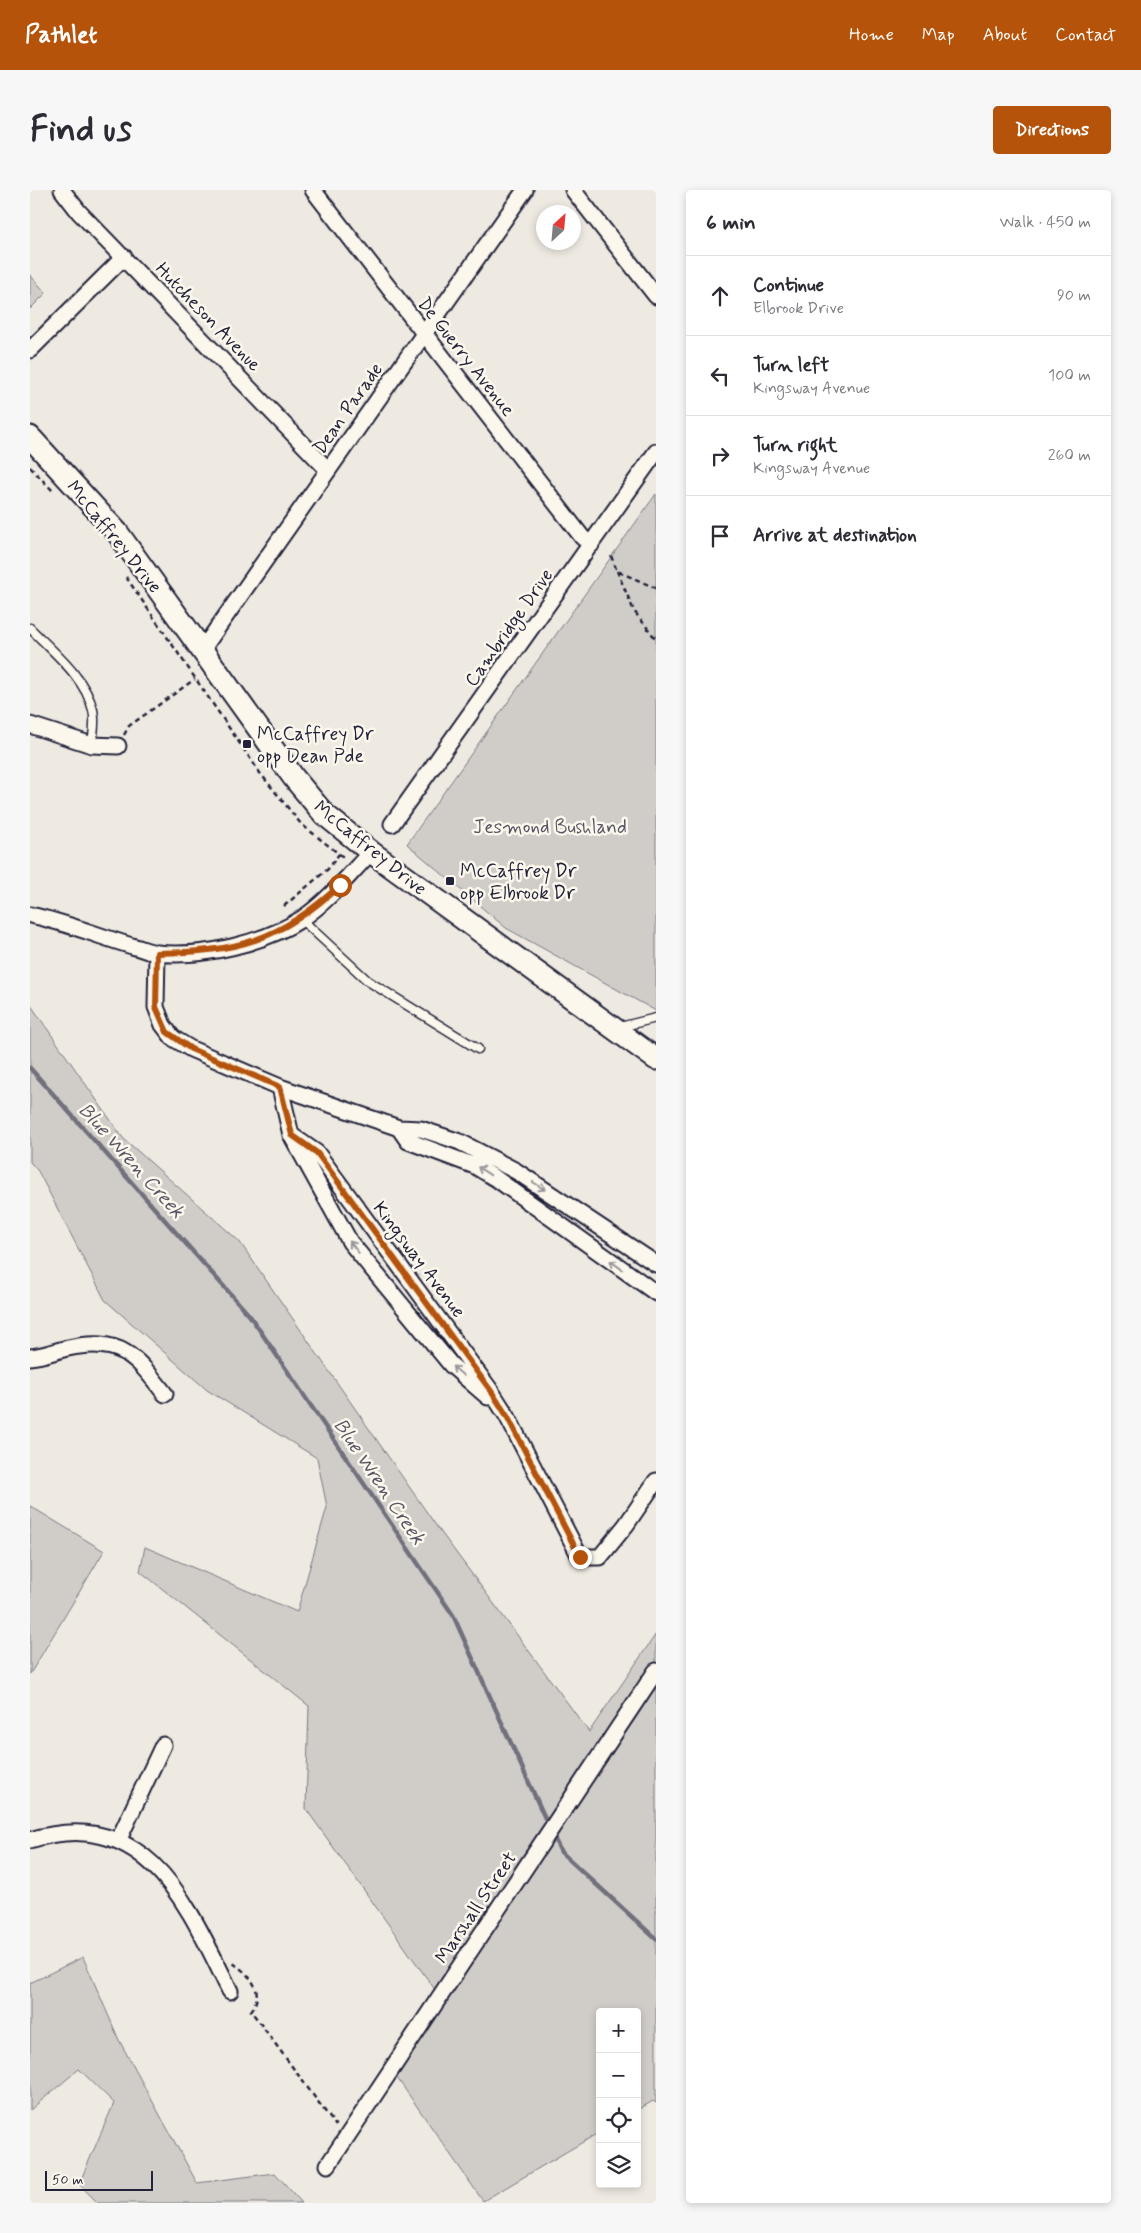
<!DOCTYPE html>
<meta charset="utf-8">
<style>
:root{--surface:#fff;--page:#f7f7f7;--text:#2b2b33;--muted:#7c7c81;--line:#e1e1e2;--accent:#b45309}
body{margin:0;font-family:Mynerve,sans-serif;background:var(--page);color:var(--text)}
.controls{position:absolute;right:15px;bottom:15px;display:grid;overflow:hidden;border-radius:5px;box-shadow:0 2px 8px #0003}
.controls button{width:45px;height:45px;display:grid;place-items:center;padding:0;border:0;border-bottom:1px solid var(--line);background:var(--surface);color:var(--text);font:25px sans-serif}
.compass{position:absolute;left:506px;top:15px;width:45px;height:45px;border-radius:50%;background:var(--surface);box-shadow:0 2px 8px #0003;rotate:26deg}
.scale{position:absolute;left:15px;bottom:12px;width:108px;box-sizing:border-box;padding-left:5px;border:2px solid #22223b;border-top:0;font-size:14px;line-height:18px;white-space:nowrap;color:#22223b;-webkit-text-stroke:4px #fbf7ec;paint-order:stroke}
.stop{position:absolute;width:15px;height:15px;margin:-11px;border:4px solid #b45309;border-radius:50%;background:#fff}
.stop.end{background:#b45309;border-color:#fff;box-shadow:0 1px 5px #0008}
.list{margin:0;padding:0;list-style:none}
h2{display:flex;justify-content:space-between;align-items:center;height:65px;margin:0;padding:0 20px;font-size:21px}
h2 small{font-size:16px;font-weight:400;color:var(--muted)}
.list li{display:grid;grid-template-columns:32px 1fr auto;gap:15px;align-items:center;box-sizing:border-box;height:80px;padding:0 20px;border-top:1px solid var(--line)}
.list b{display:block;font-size:19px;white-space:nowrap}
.list p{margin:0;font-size:16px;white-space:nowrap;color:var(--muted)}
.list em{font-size:16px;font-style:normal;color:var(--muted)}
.icon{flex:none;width:28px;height:28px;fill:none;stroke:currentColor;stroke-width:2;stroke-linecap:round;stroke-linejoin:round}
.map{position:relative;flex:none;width:626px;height:2013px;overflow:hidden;border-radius:5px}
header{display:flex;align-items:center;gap:30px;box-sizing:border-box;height:70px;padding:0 25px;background:var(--accent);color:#fff}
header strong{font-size:24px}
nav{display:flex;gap:28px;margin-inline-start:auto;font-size:18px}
.intro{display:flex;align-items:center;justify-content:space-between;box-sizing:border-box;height:120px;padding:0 30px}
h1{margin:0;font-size:35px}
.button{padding:12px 22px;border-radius:5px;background:var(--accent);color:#fff;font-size:18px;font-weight:700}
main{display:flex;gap:30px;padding:0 30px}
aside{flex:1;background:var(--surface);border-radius:5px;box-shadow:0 2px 8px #0003}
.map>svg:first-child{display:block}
</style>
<header>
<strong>Pathlet</strong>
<nav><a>Home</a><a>Map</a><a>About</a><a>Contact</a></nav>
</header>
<div class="intro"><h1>Find us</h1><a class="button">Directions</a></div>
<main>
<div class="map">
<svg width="626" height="2013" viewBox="0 0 626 2013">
<rect width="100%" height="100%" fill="#eeeae2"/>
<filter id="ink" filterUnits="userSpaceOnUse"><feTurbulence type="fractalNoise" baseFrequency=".02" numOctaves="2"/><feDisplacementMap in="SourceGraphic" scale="10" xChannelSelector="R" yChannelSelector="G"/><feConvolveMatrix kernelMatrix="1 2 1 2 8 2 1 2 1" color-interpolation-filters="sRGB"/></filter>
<g filter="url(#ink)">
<path fill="#d0cdc9" stroke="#797882" d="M0,85l16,18 -16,16z
M626,304v517l-150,-83 -99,-84z
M0,814l93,134 116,103 198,286 152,205 67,-98v469l-3,-2 -16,9v-98h-37v120l-117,69 -88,-126 46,-77 -135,-189 3,-103 -169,-135 5,-24 152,65 30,-105 -10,-49 -110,-68 -102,-90 -67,-129 -8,-9z
M0,1316l74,45 -74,123z
M53,1767l36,83 78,143 78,-10 27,30h-204l-19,-19 35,-81 -35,-34 -49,41v-127z"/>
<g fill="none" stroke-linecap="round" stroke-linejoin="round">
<path stroke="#716f7c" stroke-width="4.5" d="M0,878l220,248 203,299 96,212
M522,1644l9,18 95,87"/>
<defs>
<path id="service" d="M0,438c23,24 55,49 63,82 3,11 0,24 -1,35
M271,729l67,62 110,68
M590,837l36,-9"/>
<path id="minor" d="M32,0l17,22 249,258
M283,0l269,347 9,8
M543,0l83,106
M0,160l94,-93
M172,460l323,-460
M0,535l62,20 26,1
M362,634l264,-372
M0,725c35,7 68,21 102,31 8,2 17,6 25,7 45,5 108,-10 146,-35 26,-18 46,-43 68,-66
M127,763l-1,54 7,18 10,13 18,11 89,38 119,41 22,1 39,13 56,29 140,93
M250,897l11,48 59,107 101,123 37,32
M369,938l9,13 67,25 23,14 158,113
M261,945l26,18 174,238 16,25 73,141h20l26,-32 30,-44
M0,1167c13,-1 25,-6 38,-9 52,-11 67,7 97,46
M0,1650c118,-36 158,66 200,151
M88,1651l45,-96
M298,1975l328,-494"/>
<path id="secondary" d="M0,247l87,95 177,246 30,36 47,38 285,207"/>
</defs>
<use href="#service" stroke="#22223b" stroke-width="11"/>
<use href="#minor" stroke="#22223b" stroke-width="19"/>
<use href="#secondary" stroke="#22223b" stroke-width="25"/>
<path stroke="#22223b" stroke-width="2.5" stroke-dasharray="5 4" stroke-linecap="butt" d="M0,277l23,24
M581,366l6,15 39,17
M587,381l17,40 22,28
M96,387l134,196 41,51 42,33
M94,545l5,-9 66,-47
M254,716l44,-37 11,-15
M203,1773c16,11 33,28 18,48l85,115"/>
<use href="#service" stroke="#fbf7ec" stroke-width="8"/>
<use href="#minor" stroke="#fbf7ec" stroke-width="15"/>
<use href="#secondary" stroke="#fbf7ec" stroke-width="21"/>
</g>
<defs><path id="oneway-shaft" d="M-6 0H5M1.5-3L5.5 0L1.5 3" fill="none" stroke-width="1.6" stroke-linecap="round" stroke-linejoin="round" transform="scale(1.25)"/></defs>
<g stroke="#99979c">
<use href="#oneway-shaft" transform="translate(454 981) rotate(-147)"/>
<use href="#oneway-shaft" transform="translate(509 996) rotate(34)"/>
<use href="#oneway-shaft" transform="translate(324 1057) rotate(-128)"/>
<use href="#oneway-shaft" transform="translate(586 1075) rotate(-144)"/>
<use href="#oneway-shaft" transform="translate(428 1181) rotate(-140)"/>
</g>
</g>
<g fill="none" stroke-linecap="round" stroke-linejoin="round" filter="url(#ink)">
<path stroke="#b45309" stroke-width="6" d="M310,695c-60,56 -103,67 -183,68l-1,54 11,25 24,17 89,38 12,48 25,18 174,238 16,25 73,141"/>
</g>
<g fill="#22223b" stroke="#fbf7ec" stroke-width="2">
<rect x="212" y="549" width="10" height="10" rx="2.5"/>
<rect x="415" y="686" width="10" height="10" rx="2.5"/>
</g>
<g text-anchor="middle" stroke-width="5" stroke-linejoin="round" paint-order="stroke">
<g font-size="19" fill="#22223b" stroke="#fbf7ec">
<text transform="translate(179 126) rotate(46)" y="7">Hutcheson Avenue</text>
<text transform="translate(437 166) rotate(52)" y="7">De Guerry Avenue</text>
<text transform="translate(317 218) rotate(-55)" y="7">Dean Parade</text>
<text transform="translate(85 346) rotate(51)" y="7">McCaffrey Drive</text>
<text transform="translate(478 437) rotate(-55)" y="7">Cambridge Drive</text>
<text transform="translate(341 657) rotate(39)" y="7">McCaffrey Drive</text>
<text transform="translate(390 1069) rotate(53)" y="7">Kingsway Avenue</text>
<text transform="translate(445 1717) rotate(-56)" y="7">Marshall Street</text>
</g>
<g font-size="19" fill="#22223b" stroke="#fbf7ec" text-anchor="start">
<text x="227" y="550">McCaffrey Dr<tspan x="227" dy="22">opp Dean Pde</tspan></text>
<text x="430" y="687">McCaffrey Dr<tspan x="430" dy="22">opp Elbrook Dr</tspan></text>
</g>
<g font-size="19" fill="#565566" stroke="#fbf7ec">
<text x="520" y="643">Jesmond Bushland</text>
</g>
<g font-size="20" font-style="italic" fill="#575666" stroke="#fbf7ec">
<text transform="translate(102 970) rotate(48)" y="7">Blue Wren Creek</text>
<text transform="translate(350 1291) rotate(56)" y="7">Blue Wren Creek</text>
</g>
</g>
</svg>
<div class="controls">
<button>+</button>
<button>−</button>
<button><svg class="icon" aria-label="locate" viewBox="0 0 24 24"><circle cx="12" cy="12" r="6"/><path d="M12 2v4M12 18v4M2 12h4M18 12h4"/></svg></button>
<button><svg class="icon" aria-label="layers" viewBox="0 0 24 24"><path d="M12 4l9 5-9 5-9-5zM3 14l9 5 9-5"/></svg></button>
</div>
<svg class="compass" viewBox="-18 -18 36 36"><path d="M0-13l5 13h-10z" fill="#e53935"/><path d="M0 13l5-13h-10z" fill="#7c7c81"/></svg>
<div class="scale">50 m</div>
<div class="stop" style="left:310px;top:695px"></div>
<div class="stop end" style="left:550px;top:1367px"></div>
</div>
<aside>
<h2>6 min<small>Walk · 450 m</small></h2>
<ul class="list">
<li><svg class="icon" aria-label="ahead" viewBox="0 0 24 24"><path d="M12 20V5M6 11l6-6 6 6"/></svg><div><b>Continue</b><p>Elbrook Drive</p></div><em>90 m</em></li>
<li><svg class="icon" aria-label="left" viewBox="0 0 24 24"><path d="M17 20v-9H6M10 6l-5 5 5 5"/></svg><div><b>Turn left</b><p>Kingsway Avenue</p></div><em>100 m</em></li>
<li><svg class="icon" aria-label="right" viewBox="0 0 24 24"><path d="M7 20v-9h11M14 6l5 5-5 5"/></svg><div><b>Turn right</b><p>Kingsway Avenue</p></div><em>260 m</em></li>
<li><svg class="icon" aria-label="arrive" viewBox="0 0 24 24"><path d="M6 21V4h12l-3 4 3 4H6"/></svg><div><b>Arrive at destination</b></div></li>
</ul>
</aside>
</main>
